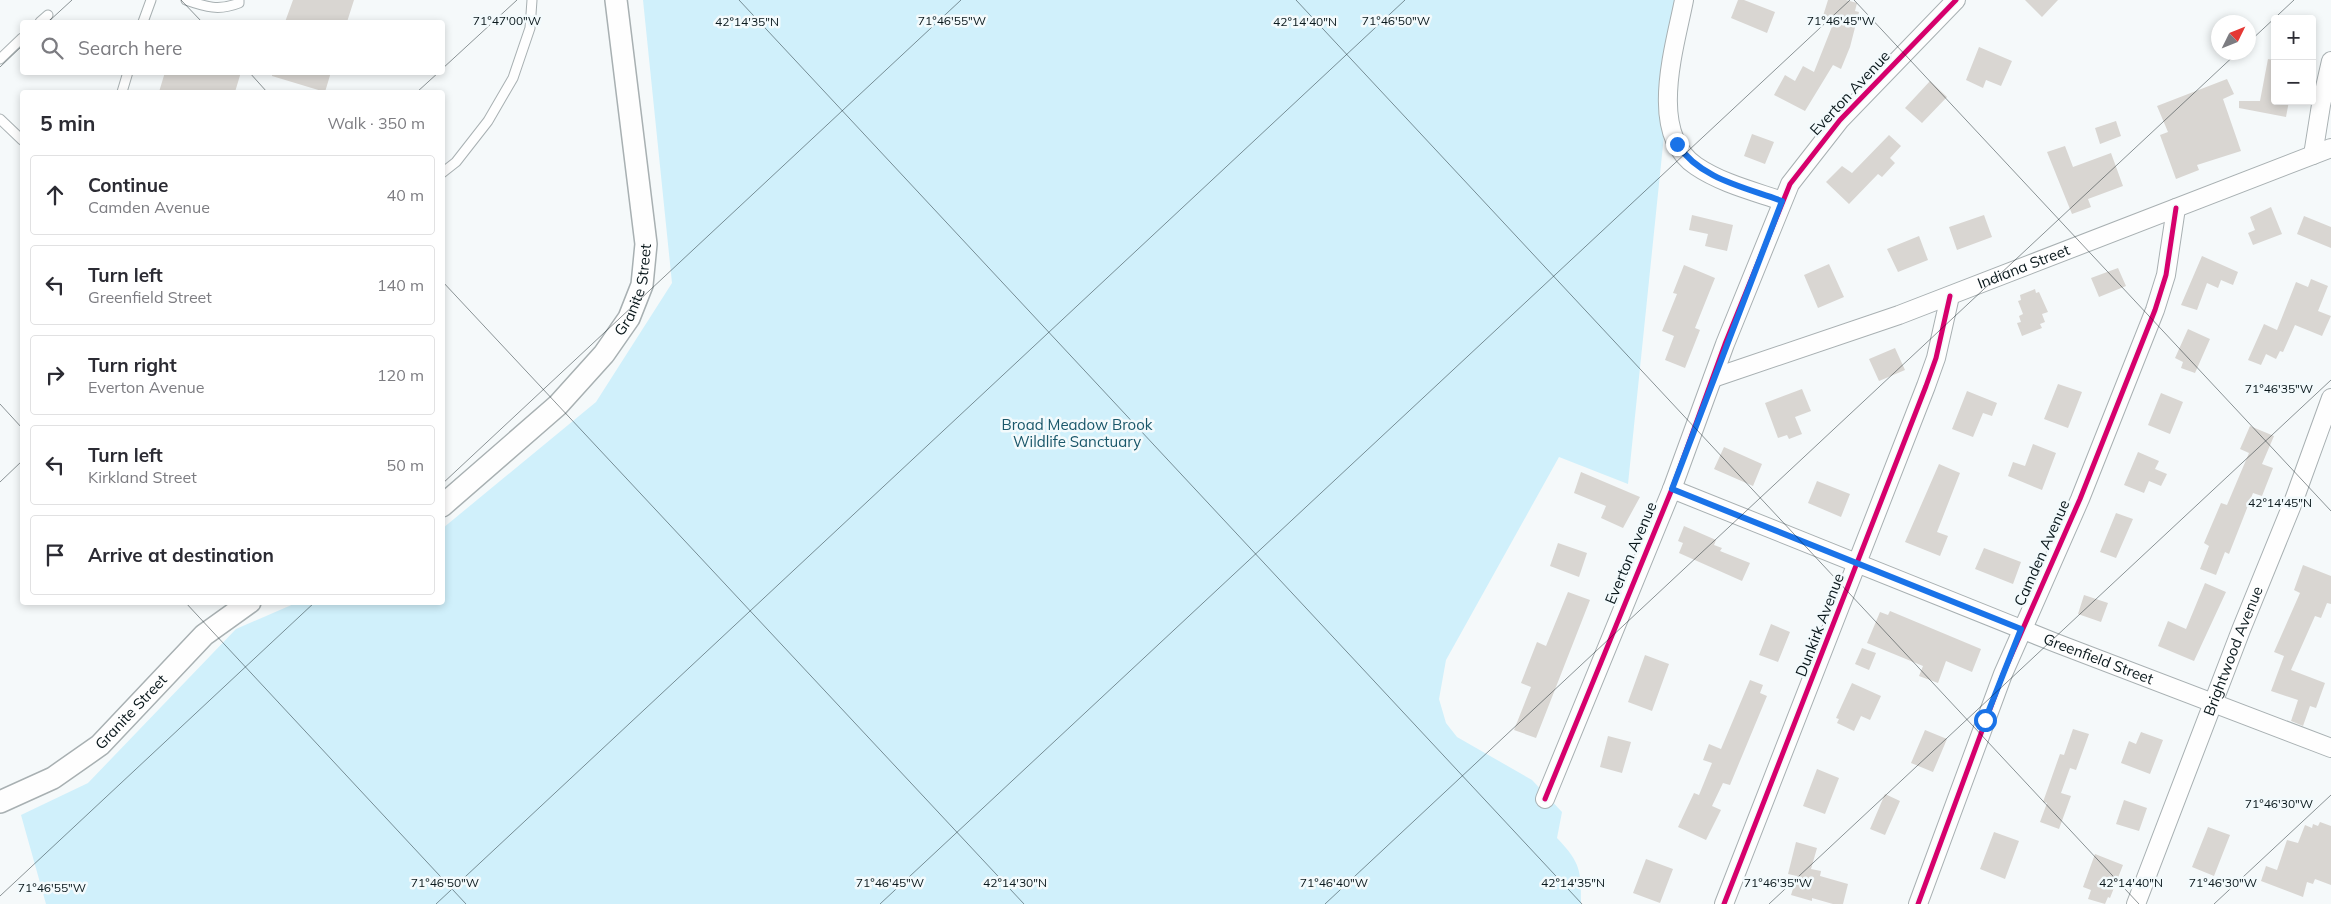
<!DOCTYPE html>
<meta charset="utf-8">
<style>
:root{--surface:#fff;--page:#f7f7f7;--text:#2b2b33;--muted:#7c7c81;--line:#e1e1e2}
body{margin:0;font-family:Mulish,sans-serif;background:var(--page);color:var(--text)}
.controls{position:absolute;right:15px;top:15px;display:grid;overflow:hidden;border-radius:5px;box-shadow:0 2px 8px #0003}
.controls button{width:45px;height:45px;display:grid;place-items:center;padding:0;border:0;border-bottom:1px solid var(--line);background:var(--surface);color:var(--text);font:25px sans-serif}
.compass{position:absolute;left:2211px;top:15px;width:45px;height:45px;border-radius:50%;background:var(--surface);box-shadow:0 2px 8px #0003;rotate:47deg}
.stop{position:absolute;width:15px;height:15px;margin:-11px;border:4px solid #1a73e8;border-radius:50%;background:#fff}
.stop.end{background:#1a73e8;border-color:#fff;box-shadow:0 1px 5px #0008}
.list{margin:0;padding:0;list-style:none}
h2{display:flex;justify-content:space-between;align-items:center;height:65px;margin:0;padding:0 20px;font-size:21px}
h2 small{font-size:16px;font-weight:400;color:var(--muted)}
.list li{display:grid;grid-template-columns:32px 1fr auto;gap:15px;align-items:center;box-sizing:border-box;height:80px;margin:0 10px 10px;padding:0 10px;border:1px solid var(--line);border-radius:5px}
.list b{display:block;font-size:19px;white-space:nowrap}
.list p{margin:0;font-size:16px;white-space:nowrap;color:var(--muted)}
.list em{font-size:16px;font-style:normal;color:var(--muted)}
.icon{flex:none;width:28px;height:28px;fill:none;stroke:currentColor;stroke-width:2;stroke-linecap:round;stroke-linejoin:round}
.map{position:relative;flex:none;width:2331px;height:904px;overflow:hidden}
.search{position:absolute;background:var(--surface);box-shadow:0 2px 8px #0003;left:20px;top:20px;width:425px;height:55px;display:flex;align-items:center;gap:12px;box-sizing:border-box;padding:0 18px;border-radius:5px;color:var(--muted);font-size:19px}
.panel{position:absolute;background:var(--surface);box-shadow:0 2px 8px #0003;left:20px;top:90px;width:425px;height:515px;border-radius:5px}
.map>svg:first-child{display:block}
</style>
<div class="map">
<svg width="2331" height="904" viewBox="0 0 2331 904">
<rect width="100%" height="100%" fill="#f5f9fa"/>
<path fill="#d0f0fb" d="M643,0h1035l-50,484 -69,-27 -113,203 -7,39 7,24 11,14 75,43 30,32 -5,26c24,25 24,33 24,66h-1535l-25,-89 67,-32 148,-154 60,-26 146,-1 1,-74 153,-126 76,-119z"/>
<path fill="#d9d6d2" d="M293,0h61l-7,22h-62z
M1738,0h6l31,12 -8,21 -36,-15z
M1828,0h18l11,3 -2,8 4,1 -9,35 -9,22 -8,-4 -28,46 -31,-16 11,-20 10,6 8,-15 11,6 21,-53 -12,-3z
M2025,0h33l-16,17z
M1979,47l33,14 -11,25 -15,-6 -3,8 -17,-8z
M2268,59l7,1v41h14l-3,16 -47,-9v-7h21z
M165,72h76l-6,20h-76z
M272,72h59l-6,20 -53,-16z
M2227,79l7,15 -11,5 18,52 -44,14 2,5 -23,9 -16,-44 8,-3 -11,-26z
M1930,81l17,16 -25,26 -17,-15z
M2116,121l5,15 -21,8 -5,-16z
M1752,134l22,8 -9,22 -21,-8z
M1889,135l12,11 -11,12 5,5 -13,14 -4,-3 -29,30 -23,-22 16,-16 10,7z
M2065,146l8,21 38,-14 12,33 -35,13 3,8 -19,7 -25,-62z
M2271,207l11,27 -29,11 -5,-12 7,-3 -5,-13z
M1692,215l41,10 -6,26 -22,-5 3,-12 -19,-4z
M1984,215l8,22 -35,13 -8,-23z
M2304,216l27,11v21l-34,-14z
M1919,236l9,24 -30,12 -11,-23z
M2202,256l36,16 -5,13 -12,-5 -3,8 -11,-5 -10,27 -16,-5z
M1829,264l15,33 -26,11 -14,-33z
M1684,265l31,13 -20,50 5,2 -15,38 -20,-8 9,-24 -12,-5 15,-37 -4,-1z
M2118,268l8,18 -27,11 -8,-19z
M2311,279l17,7 -10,25 13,5 -9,20 -27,-11 -12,27 -3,-1 -4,8 -10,-5 -5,11 -13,-5 16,-36 13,6 19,-48 12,5z
M2035,289l1,4 3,-1 9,20 -6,2 3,8 -5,2 2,4 -20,8 -5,-13 4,-1 -2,-6 4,-2 -5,-13 3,-1 -1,-5z
M2188,329l22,10 -15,34 -14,-5 2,-6 -8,-4z
M1895,348l10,22 -26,11 -10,-22z
M2058,384l24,8 -14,36 -24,-9z
M1802,389l9,22 -16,6 7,17 -13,5 -2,-4 -9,3 -13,-35z
M1967,391l30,12 -5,13 -9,-3 -10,24 -21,-8z
M2161,393l22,9 -13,32 -22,-9z
M2250,426l24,10 -12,28 11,4 -11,28 -9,-3 -24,61 -4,-2 -9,23 -16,-6 9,-23 -5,-3 17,-40 6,2 22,-52 -9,-4z
M2033,444l23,9 -14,37 -34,-14 5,-14 12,4z
M1724,447l38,17 -9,22 -39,-17z
M2138,452l21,9 -4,8 12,5 -6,12 -12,-5 -5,12 -20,-8z
M1939,464l21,9 -23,59 11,4 -8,20 -35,-14z
M1581,472l59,25 -17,31 -22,-10 5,-12 -32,-13z
M1817,481l33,13 -9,23 -33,-14z
M2116,513l17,6 -17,39 -16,-6z
M1684,526l32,14 -2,5 8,3 -2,3 30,12 -8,18 -63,-28 4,-10 -5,-2z
M1558,543l29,10 -8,24 -29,-11z
M1984,548l37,14 -8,22 -38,-15z
M2303,565l28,11v28l-4,-1 -6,15 -6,-2 -24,54 34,13 -9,25 -6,-2 -7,20 -12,-5 7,-21 -27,-9 13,-35 -10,-4 26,-59 -6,-3z
M2205,583l21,9 -32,69 -36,-15 10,-25 18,8z
M1568,592l22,8 -54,138 -22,-8 17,-43 -10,-4 16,-41 9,4z
M2084,595l24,8 -7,19 -23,-8z
M1890,611l91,38 -9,23 -26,-11 -8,22 -19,-7 4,-10 -56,-23 13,-31 8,3z
M1771,624l19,8 -12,30 -19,-7z
M1862,648l14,5 -7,17 -14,-6z
M1645,655l24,9 -17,47 -24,-9z
M1750,680l13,5 -3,8 7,3 -37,89 -7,-2 -11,23 9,4 -15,30 -28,-13 16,-34 5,2 13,-32 -9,-3 6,-16 12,5z
M1852,683l29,13 -11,24 -9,-4 -7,15 -17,-8 2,-4 -3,-1z
M2073,729l16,5 -13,36 -6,-2 -9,25 10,3 -12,33 -19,-7 7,-19 -4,-1 17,-48 4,1z
M1925,730l22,9 -14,33 -22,-9z
M2141,732l22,8 -13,34 -29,-11 8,-22 7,3z
M1608,736l23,6 -9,31 -22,-6z
M1817,769l22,9 -14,36 -22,-8z
M1885,794l15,7 -15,34 -15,-6z
M2124,800l23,8 -8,23 -23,-7z
M2320,822l11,4v59l-16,-6 -2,5 -6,-2 -4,15 -42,-16 5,-15 11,4 10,-30 11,3 7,-18 7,3 1,-4 5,2z
M2208,827l22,8 -16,41 -22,-9z
M1994,832l25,9 -14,38 -25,-10z
M1796,842l21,6 -6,21 10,2 -1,5 28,8 -5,20h-10l-21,-6v3l-21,-6 6,-19 -9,-2z
M2095,854l28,11 -13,33 -2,-1 -3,7 -17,-5 3,-9 -8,-3z
M1646,859l27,10 -13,34 -27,-10z"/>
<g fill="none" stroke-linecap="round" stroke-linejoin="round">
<defs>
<path id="service" d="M186,0c20,7 33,11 53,3v-3
M40,22l8,-7
M143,22l8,-22
M0,59l22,-21
M122,92l6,-20
M0,119l22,21
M442,173l14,-11 32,-41 25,-43 17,-50 2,-28"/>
<g id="minor">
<path d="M1684,0c-9,47 -37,133 12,166 25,17 57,25 86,35"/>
<path d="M2313,155l8,-50 10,-44"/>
<path id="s1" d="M1713,378l186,-63 432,-167"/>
<path id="s2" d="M1672,489l384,154 275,105"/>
<path d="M1545,799l127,-310 53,-145 65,-160 50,-64 116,-120"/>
<path d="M1724,904l202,-518 10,-28 14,-62"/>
<path d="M1918,904l85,-230 77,-175 75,-189 11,-35 10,-67"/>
<path id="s3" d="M2136,904l105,-274 53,-130 37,-102"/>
</g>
<g id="tertiary">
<path id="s4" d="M442,506l116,-101 46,-51 25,-36 13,-33 4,-41 -30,-244"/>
<path id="s5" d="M0,802l53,-24 47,-33 104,-110 46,-33"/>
</g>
</defs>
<use href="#service" stroke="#a8b0b2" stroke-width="11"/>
<use href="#minor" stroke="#a8b0b2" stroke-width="20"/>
<use href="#tertiary" stroke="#a8b0b2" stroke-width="24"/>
<use href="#service" stroke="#fefefe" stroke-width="9"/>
<use href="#minor" stroke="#fefefe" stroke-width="18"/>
<use href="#tertiary" stroke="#fefefe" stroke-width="21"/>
<defs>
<path id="cycleway" d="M1545,799l127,-310 53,-145 65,-160 50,-64 116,-120
M1724,904l202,-518 10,-28 14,-62
M1918,904l85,-230 77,-175 75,-189 11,-35 10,-67"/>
</defs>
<use href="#cycleway" stroke="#f3fafc" stroke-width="8"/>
<use href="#cycleway" stroke="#d6006c" stroke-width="5"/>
</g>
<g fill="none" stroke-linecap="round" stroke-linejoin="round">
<path stroke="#1a73e8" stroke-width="6" d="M1677,144c23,35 67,43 105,57l-110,288 349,140 -36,91"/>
</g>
<path fill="none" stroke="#09171b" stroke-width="1" stroke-opacity="0.45" d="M181,0l21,22M739,0l843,904M1296,0l843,904M1854,0l477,511M48,22l24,-22M2248,43l46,-43M0,67l22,-21M442,69l75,-69M249,72l18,20M417,92l22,-20M442,281l582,623M0,404l22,24M0,482l22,-21M442,484l519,-484M185,602l281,302M0,896l315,-294M436,904l969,-904M880,904l970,-904M1325,904l913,-852M1769,904l562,-524M2214,904l117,-109"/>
<g text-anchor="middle" stroke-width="5" stroke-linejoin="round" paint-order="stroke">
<g font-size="15" fill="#09171b" stroke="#f3fafc">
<text transform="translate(1850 93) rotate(-47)" y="5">Everton Avenue</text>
<text dy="5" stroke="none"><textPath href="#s1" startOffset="330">Indiana Street</textPath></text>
<text dy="5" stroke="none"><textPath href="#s4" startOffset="295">Granite Street</textPath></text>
<text transform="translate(1631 553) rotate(-67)" y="5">Everton Avenue</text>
<text transform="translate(2042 553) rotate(-66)" y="5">Camden Avenue</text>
<text transform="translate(1820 625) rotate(-69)" y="5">Dunkirk Avenue</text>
<text dy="5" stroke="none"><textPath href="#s3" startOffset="271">Brightwood Avenue</textPath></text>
<text dy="5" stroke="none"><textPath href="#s2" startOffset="459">Greenfield Street</textPath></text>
<text dy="5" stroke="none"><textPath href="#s5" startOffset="161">Granite Street</textPath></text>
</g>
<g font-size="15" fill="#1a576a" stroke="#f3fafc">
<text x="1077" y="430">Broad Meadow Brook<tspan x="1077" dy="17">Wildlife Sanctuary</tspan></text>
</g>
</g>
<g font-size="12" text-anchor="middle" fill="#09171b" stroke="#f3fafc" stroke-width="5" stroke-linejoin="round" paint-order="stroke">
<text x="507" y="25">71°47'00"W</text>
<text x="952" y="25">71°46'55"W</text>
<text x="1396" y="25">71°46'50"W</text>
<text x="1841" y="25">71°46'45"W</text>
<text x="747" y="26">42°14'35"N</text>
<text x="1305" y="26">42°14'40"N</text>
<text x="2279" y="393">71°46'35"W</text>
<text x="2280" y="507">42°14'45"N</text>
<text x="2279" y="808">71°46'30"W</text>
<text x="1015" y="887">42°14'30"N</text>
<text x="1573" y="887">42°14'35"N</text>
<text x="2131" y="887">42°14'40"N</text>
<text x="445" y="887">71°46'50"W</text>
<text x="890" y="887">71°46'45"W</text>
<text x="1334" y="887">71°46'40"W</text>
<text x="1778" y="887">71°46'35"W</text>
<text x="2223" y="887">71°46'30"W</text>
<text x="52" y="892">71°46'55"W</text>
</g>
</svg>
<div class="controls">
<button>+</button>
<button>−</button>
</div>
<svg class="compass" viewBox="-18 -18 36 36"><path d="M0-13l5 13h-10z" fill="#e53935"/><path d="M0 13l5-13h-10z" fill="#7c7c81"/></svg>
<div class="stop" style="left:1985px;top:720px"></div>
<div class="stop end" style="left:1677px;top:144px"></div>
<div class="search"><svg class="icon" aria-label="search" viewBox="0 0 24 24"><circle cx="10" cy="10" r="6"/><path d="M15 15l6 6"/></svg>Search here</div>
<section class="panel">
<h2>5 min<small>Walk · 350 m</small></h2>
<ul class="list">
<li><svg class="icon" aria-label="ahead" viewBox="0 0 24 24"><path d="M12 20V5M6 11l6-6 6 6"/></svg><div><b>Continue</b><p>Camden Avenue</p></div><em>40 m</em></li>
<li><svg class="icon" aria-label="left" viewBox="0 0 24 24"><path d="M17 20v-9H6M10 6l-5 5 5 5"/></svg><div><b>Turn left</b><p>Greenfield Street</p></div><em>140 m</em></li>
<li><svg class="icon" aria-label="right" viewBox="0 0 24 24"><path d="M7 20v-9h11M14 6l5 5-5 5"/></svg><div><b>Turn right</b><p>Everton Avenue</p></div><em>120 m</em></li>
<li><svg class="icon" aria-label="left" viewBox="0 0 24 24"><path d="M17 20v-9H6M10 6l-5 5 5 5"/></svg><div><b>Turn left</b><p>Kirkland Street</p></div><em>50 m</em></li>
<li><svg class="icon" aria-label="arrive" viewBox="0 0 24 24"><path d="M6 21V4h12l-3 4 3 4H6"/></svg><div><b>Arrive at destination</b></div></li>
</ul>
</section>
</div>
